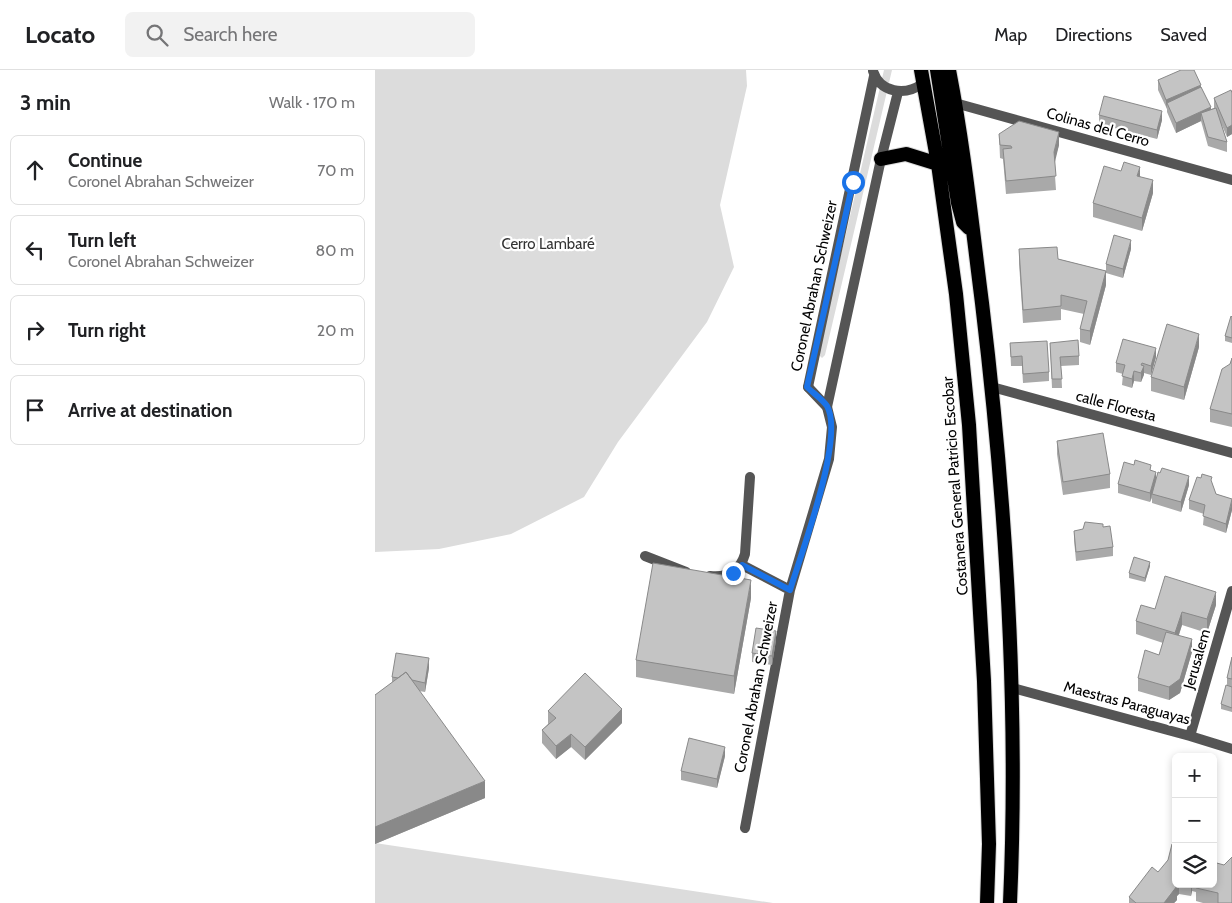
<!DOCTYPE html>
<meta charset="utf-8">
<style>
:root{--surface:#fff;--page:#f2f2f2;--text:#202124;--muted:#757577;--line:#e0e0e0}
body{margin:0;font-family:Cabin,sans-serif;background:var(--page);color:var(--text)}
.controls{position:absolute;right:15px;bottom:15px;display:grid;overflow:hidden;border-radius:8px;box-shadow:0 2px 8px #0003}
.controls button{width:45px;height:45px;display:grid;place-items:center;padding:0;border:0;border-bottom:1px solid var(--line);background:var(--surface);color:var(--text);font:25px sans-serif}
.stop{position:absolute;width:15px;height:15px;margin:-11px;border:4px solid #1a73e8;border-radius:50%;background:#fff}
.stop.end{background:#1a73e8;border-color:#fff;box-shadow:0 1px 5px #0008}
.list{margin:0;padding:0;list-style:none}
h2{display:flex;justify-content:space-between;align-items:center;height:65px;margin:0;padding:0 20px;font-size:21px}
h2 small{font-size:16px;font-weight:400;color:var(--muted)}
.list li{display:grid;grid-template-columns:32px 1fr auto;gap:15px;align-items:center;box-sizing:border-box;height:70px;margin:0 10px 10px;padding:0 10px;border:1px solid var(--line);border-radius:8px}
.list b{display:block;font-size:19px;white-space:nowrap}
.list p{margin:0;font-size:16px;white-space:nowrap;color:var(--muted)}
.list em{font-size:16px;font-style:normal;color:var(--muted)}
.icon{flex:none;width:28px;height:28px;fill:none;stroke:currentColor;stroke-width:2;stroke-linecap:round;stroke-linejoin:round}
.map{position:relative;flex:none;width:857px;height:833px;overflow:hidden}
header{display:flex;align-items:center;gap:30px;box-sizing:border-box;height:70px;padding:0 25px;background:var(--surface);border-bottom:1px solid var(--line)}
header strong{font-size:24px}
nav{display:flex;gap:28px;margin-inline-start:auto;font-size:18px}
.search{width:350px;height:45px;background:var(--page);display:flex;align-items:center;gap:12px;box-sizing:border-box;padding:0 18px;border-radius:8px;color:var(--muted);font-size:19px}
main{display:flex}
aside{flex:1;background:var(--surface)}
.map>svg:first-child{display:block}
</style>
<header>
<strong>Locato</strong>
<div class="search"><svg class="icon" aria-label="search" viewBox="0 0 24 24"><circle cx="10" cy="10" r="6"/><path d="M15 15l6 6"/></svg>Search here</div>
<nav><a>Map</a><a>Directions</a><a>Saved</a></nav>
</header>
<main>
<aside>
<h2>3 min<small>Walk · 170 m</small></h2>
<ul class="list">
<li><svg class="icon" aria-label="ahead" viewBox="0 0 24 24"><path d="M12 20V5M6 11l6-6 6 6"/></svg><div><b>Continue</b><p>Coronel Abrahan Schweizer</p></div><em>70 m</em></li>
<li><svg class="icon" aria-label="left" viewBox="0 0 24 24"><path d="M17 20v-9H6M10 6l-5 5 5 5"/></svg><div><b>Turn left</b><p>Coronel Abrahan Schweizer</p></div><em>80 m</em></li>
<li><svg class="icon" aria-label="right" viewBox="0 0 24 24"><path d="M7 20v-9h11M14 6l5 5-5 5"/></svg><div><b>Turn right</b></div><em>20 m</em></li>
<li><svg class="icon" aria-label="arrive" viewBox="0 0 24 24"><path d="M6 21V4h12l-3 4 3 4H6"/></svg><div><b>Arrive at destination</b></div></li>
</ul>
</aside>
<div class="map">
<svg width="857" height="833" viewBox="0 0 857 833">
<rect width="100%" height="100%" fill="#fff"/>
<path fill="#dcdcdc" d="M0,0h371l1,16 -27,119 14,62 -27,55 -89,120 -34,55 -73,37 -72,15 -64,3z
M509,0h8l-67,285 -3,3 -4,-4z
M0,773l398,60h-398z"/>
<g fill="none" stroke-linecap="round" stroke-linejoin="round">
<defs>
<path id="trunk" d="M546,0l17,94 18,130 13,131 15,256 5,163 -2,59
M562,0l21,133 5,19 6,6
M574,0c15,77 23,155 33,233 24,199 37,399 28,600
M506,89l25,-5 32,10"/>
</defs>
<use href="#trunk" stroke="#dbdbdb" stroke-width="16"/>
<path stroke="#555" stroke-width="10" d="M270,486l41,16
M367,495l48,25
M335,506c18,2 30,-5 35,-22l5,-77
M370,758l45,-238 39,-131 3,-32 -5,-20 -19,-20"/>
<path stroke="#555" stroke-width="10" d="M498,1c7,22 32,25 49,13
M580,33l277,77
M433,317l66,-311
M617,317l240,66
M452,337l54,-248 17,-67
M638,618l177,48 42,13
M815,666l42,-145"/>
<use href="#trunk" stroke="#000" stroke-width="14"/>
</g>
<path fill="#a9a9a9" d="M783,10l43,7 10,22 3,-1v-10l18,-5v41l-5,3 -6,-14 6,19v10l-19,-6 -7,-25 -25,12 -9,-21v-3l-9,-19z
M724,45l63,5 -5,19 -58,-15z
M624,64l60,11 -5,17 2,28 -50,4 -3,-35 -3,-1z
M765,106l13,17 -11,38 -49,-14v-14z
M644,179l87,22v-7l25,-15 -8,29 -17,-5v12l-16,60 -10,-3v-13l4,-15 -23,-5v11l-38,3 -4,-60z
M857,247v26l-7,-2v-5z
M635,273l39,29v9l-26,2 -1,-17h-11z
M675,273l29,13v9l-18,1 1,22h-10z
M824,277l-15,53 -33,-9v-14z
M781,287l-5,18 -7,-2 -3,9 -7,-1 -2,7 -10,-3 1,-11 -7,-2v-9z
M857,288v69l-22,-5v-13l20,-45z
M682,371l53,33v14l-47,7 -6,-41z
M776,400l5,8 33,7 -8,27 -29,-9v-5l-2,4 -32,-9v-9z
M837,413l4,11 16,5v11l-6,23 -23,-8 1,-11 -15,-5v-9z
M728,457l10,20v9l-37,5 -2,-21v-9z
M775,496l-5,16 -16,-4v-5z
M376,528l-17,96 -98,-17v-17z
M841,535l-9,28 -25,-8 -3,10 13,17 -12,41 -11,7 -31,-9v-13l21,-23 4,-12 -27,-9v-13l19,-12z
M401,570l-4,25 -20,-3v-9z
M857,587v55l-11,-3v-5l6,-19v-7z
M54,598l-4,24 -6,-1 66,107 -110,46v-149l17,-12v-6z
M173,641l74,12 -37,37 -14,-13 -15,12 -14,-16v-13l6,-6z
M350,686l-8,32 -36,-8v-9z
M849,795l8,38h-29l-7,-2v-9l-4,-1 -1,5 -12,-2 -2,2v4l-3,3h-45v-6l47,-13h37z"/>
<path fill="#898989" d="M826,15v9l-34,9 -1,6v-9z
M836,37v9l-10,-3v8l-25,12v-10z
M787,41v9l-5,19v-9z
M857,55v9l-5,3v-9z
M684,62v13l-5,21v-14z
M765,97v13l-3,-4z
M778,110v13l-11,38v-13z
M756,170v9l-8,29v-9z
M731,201v14l-16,60v-14z
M824,264v13l-15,53v-13z
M781,278v9l-5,18v-9z
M769,296v9l-3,7v-9z
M759,301v10l-2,7v-9z
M781,402v9l-4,13 -2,8v-9z
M814,406v9l-8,27v-10z
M857,431v9l-6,23v-9z
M775,492v4l-5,16v-4z
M376,510v18l-17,96v-18z
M841,522v13l-9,28v-14z
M807,542v13l-7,21v-13z
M401,561v9l-4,25v-9z
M817,569v13l-12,41 -11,7v-13z
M54,588v10l-4,24v-9z
M247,639v14l-37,37v-13z
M196,664v13l-15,12v-13z
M350,677v9l-8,32v-9z
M110,711v17l-110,46v-17z
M801,814h3v10l-2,2v4l-3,3h-10z
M816,814h1v7l-1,5z"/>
<path fill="#c4c4c4" stroke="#898989" d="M806,0h13l7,15 -35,15 -8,-20z
M826,17l10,20 -35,16 -9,-20z
M856,20l1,3v32l-5,3 -13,-30z
M729,26l58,15 -5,19 -58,-15z
M841,38l11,34 -19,-5 -7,-24z
M644,51l40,11 -5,20 2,24 -50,5 -3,-32 9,-1 -1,-2 -11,-1 -1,-11z
M749,92l16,5 -3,9 16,4 -11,38 -49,-15 11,-37 17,5z
M739,165l17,5 -8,29 -17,-5z
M682,177l1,12 48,12 -16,60 -10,-2 7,-28 -26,-6v11l-38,4 -4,-61z
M856,246l1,1v21l-7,-2z
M792,254l32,10 -15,53 -33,-10z
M748,269l33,9 -5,18 -9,-3 -1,2 3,1 -3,7 -7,-2 -2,8 -10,-3 3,-11 -9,-2z
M703,270l1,16 -19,1 2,22h-10l-2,-36z
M672,271l2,31 -26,2 -1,-18 -11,1 -1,-14z
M857,288v56l-22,-5 12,-40 8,-5z
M728,363l7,41 -47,8 -6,-41z
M760,390l16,5 -1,5 6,2 -6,21 -32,-9 6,-22 10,3z
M787,398l27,8 -8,26 -29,-8 6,-22 2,1z
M827,404l10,3 -1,3 5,14 16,5 -6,25 -23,-8 2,-11 -16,-5 8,-23 4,1z
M710,452l18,2v3l7,-1 3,21 -37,5 -2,-21 9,-2z
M759,487l16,5 -5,16 -16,-5z
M278,493l98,17 -17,96 -98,-16z
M790,506l51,16 -9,27 -25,-7 -7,21 -39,-12 5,-16 14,4z
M381,558l20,3 -4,25 -20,-3z
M791,562l26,7 -12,40 -11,8 -31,-9 7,-28 14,5z
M21,583l33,5 -4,25 -13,-3 -6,-8 -8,6 -6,-1z
M857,587v22l-5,-1z
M31,602l79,109 -110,46v-132z
M210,603l37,36 -37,38 -14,-13 -15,12 -14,-16 14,-12 -8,-7z
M851,615l6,2v21l-11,-4z
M314,668l36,9 -8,32 -36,-8z
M797,774l4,1v39l-1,1 2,1 -13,17h-28l-7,-6 23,-30 6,5 10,-12z
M857,787v46h-14v-10l-22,-5 1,-4h16v-22l11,3z"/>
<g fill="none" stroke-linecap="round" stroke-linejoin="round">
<path stroke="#1a73e8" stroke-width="6" d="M358,503l9,-8 48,25c11,-36 55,-153 37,-184 -5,-7 -14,-13 -20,-19l46,-205"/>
</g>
<g text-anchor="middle" stroke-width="4.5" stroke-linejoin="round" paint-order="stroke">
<g font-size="15" fill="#000" stroke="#fff">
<text transform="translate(723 57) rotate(16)" y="5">Colinas del Cerro</text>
<text transform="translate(439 216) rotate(-78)" y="5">Coronel Abrahan Schweizer</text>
<text transform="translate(741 336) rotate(15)" y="5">calle Floresta</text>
<text transform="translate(580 416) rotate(-94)" y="5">Costanera General Patricio Escobar</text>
<text transform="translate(822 589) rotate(-74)" y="5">Jerusalem</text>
<text transform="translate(381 617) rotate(-79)" y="5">Coronel Abrahan Schweizer</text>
<text transform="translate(752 633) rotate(15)" y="5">Maestras Paraguayas</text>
</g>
<g font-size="15" fill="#333" stroke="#fff">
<text x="173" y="179">Cerro Lambaré</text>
</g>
</g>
</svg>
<div class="controls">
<button>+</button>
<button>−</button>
<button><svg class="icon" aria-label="layers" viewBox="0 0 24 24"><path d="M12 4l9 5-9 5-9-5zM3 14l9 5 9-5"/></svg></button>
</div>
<div class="stop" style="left:478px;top:112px"></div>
<div class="stop end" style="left:358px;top:503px"></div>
</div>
</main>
